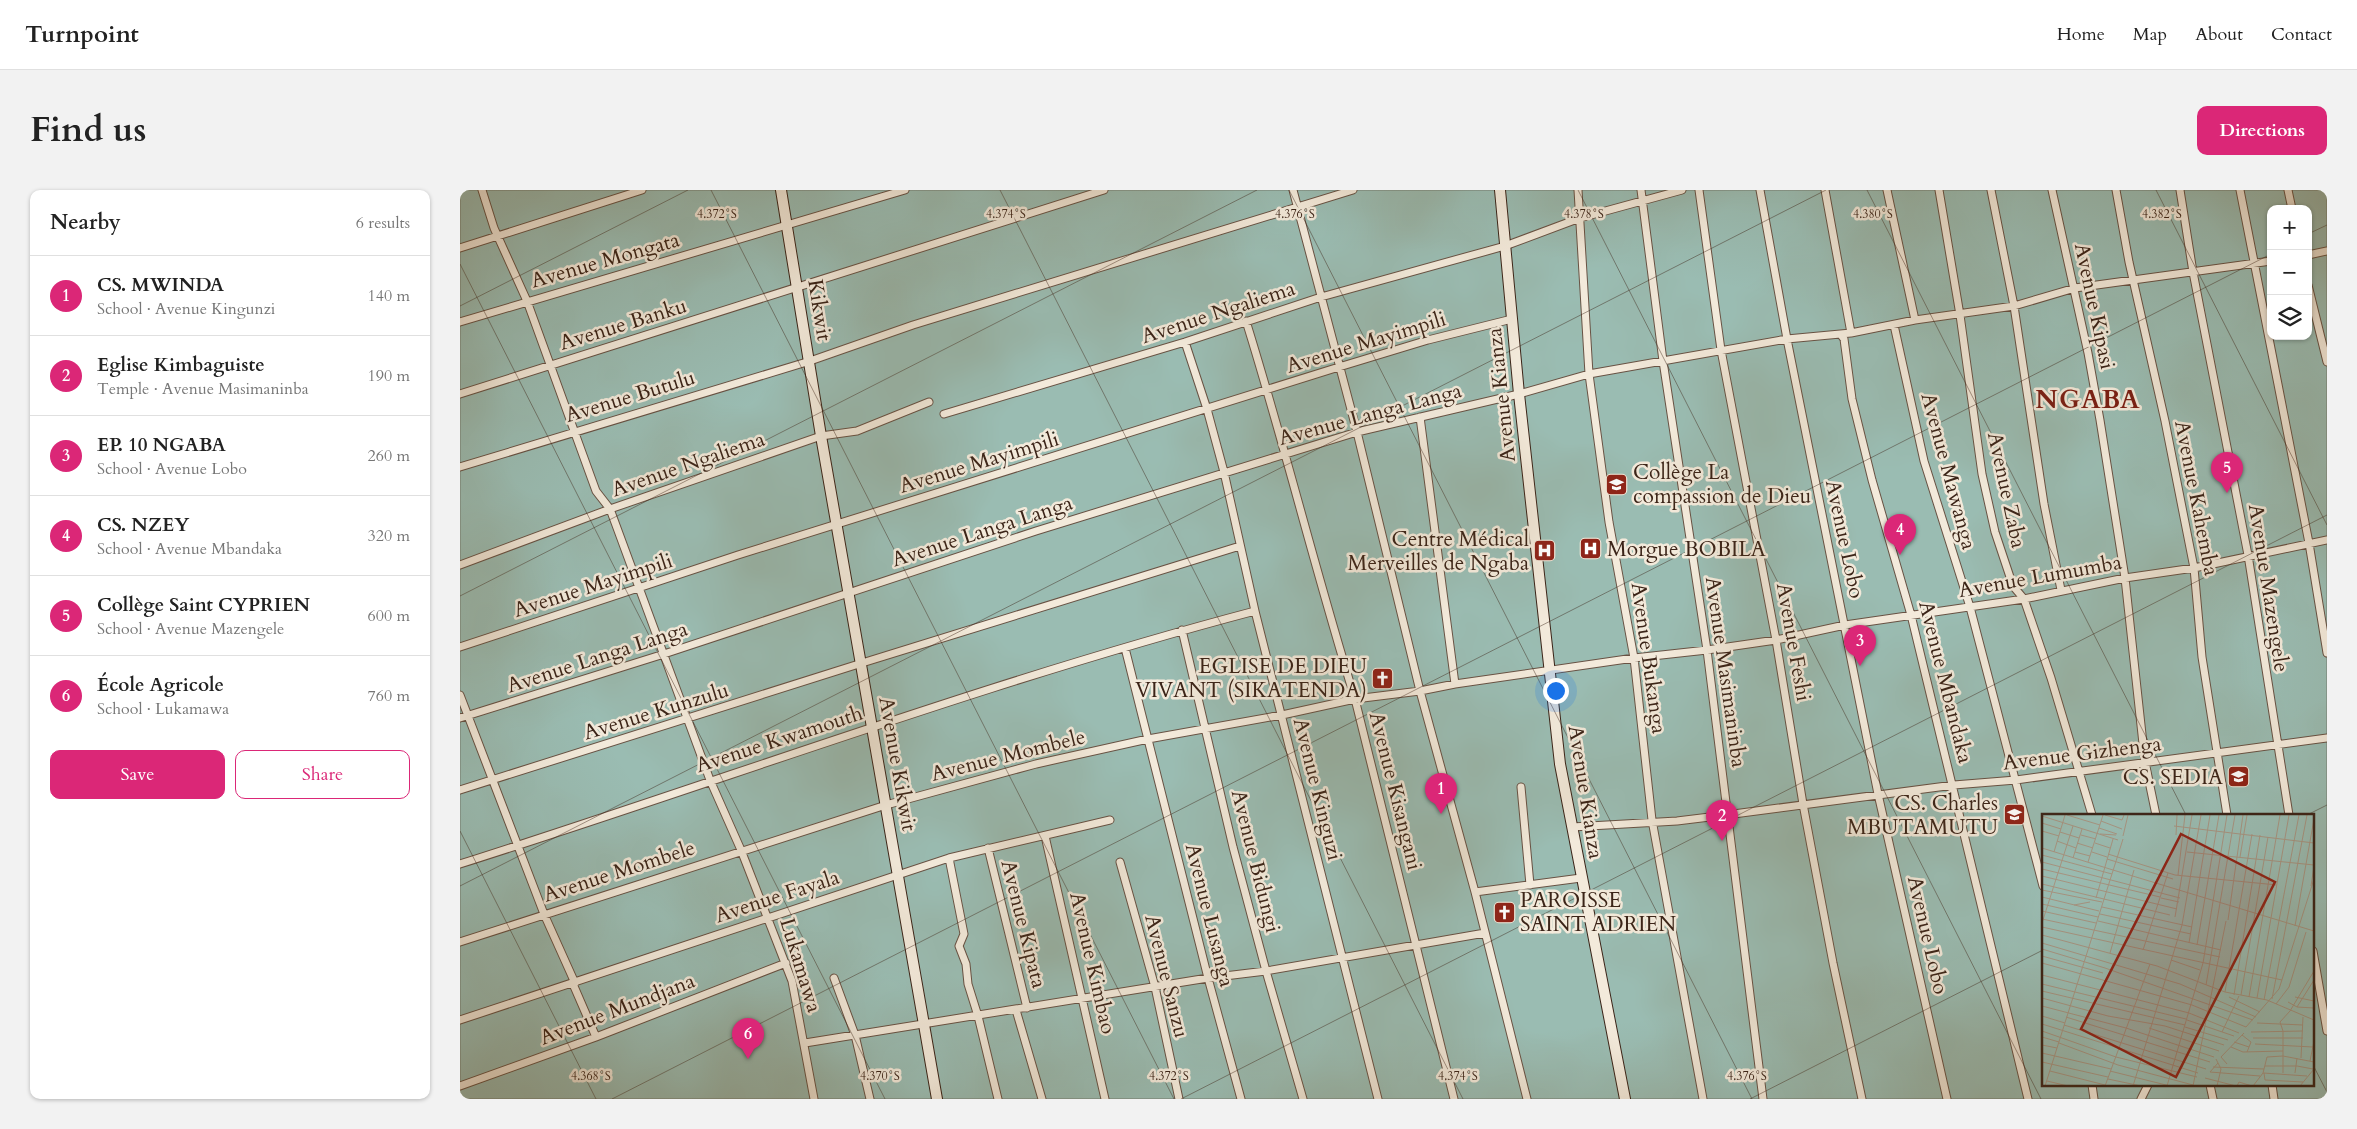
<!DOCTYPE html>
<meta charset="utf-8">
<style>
:root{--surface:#fff;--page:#f2f2f2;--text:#222;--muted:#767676;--line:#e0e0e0;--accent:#db2777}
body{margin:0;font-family:Cardo,serif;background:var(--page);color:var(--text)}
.controls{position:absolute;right:15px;top:15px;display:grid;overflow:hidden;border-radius:10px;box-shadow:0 1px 4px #0004}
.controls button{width:45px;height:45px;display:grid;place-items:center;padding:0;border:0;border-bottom:1px solid var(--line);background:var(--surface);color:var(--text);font:25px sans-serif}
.you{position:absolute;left:1095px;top:500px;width:18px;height:18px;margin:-12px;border:4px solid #fff;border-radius:50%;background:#1a73e8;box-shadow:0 0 0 8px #1a73e833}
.badge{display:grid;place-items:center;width:32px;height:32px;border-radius:50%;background:var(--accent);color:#fff;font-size:16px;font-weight:700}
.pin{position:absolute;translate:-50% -41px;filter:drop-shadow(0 1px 2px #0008)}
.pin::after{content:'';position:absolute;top:26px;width:18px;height:15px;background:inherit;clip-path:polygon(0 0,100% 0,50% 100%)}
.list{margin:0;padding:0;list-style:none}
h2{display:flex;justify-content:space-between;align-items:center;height:65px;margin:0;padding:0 20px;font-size:21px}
h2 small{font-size:16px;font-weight:400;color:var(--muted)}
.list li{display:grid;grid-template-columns:32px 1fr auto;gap:15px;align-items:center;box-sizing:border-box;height:80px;padding:0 20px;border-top:1px solid var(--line)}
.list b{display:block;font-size:19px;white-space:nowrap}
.list p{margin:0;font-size:16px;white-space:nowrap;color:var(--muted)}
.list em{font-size:16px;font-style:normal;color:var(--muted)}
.actions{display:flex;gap:10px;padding:15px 20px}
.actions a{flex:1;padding:11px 0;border:1px solid var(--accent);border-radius:10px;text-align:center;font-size:18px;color:var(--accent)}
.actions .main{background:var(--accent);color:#fff}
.icon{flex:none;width:28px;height:28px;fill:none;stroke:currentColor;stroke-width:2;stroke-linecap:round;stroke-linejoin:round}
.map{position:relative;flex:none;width:1867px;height:909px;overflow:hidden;border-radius:10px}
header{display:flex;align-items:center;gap:30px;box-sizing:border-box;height:70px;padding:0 25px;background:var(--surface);border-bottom:1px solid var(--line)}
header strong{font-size:24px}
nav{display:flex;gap:28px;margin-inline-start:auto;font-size:18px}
.intro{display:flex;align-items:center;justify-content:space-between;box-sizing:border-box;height:120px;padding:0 30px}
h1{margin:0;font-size:35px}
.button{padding:12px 22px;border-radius:10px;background:var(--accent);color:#fff;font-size:18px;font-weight:700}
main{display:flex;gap:30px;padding:0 30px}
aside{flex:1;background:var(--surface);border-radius:10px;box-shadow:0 1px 4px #0004}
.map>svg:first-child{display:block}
</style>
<header>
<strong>Turnpoint</strong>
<nav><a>Home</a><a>Map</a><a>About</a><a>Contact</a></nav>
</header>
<div class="intro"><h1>Find us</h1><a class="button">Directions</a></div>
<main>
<aside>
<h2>Nearby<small>6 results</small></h2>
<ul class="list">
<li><span class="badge">1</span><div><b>CS. MWINDA</b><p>School · Avenue Kingunzi</p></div><em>140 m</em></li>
<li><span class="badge">2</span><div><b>Eglise Kimbaguiste</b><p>Temple · Avenue Masimaninba</p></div><em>190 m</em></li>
<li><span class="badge">3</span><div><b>EP. 10 NGABA</b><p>School · Avenue Lobo</p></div><em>260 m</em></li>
<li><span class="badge">4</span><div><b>CS. NZEY</b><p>School · Avenue Mbandaka</p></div><em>320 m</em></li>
<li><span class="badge">5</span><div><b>Collège Saint CYPRIEN</b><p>School · Avenue Mazengele</p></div><em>600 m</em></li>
<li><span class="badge">6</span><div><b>École Agricole</b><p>School · Lukamawa</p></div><em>760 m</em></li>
</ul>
<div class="actions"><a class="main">Save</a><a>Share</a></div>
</aside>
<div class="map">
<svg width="1867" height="909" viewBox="0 0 1867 909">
<rect width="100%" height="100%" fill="#eddec7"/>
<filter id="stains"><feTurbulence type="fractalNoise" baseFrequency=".004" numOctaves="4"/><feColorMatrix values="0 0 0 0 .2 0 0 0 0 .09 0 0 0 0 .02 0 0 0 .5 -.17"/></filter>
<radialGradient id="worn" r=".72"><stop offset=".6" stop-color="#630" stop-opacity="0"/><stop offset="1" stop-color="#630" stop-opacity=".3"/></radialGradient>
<path fill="#9abcb2" stroke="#747f74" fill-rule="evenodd" d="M0,0h1867v909h-1867zM1811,19h37v127h-37zM1583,625h270v270h-270z"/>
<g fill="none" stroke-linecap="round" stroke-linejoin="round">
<defs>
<path id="street" d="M22,0l12,38 33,73 69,190 14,18 100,271 31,70 51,131 22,118
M833,0l64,242 63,259 55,201 52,207
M1118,0l11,184 20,148 25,136 18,162 51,279
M1181,0l22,171 44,289 56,449
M1239,0l22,160 55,290 27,164 30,159 29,136
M1300,0l27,149 91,455 69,305
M1365,0l26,143
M1427,0l28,130
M1479,0l21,125 22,159 13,58 18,54 11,13 27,79 41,137
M1531,0l23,116 30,198 17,86
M1592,0l36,163 12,67 25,158 20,184 11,53
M1656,0l13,72 36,159 29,147 8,89 25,158
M1720,0l13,82 55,283 41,260
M1780,0l69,353 18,110
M1828,0l4,19
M0,58l182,-58
M1848,65l19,-4
M1848,95l19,77
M786,131c39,125 70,253 109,378l99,400
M0,132l445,-132
M1434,135l30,136 46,146 73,279
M1381,145l3,4 8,60 20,81 39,135 117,484
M725,152l22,67 17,63 31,139 123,488
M0,204l644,-204
M484,224l241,-72 136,-45 184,-51 75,-28 102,-28
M960,227l35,267
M0,277l350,-106 103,-36 440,-135
M0,375l150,-56 211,-73 36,-5 72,-29
M722,440l51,217 33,124 37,128
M0,457l278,-92 601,-188 89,-27 84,-21
M665,458l83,330 33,121
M0,505l84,219 31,69
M0,528l204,-64 372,-123 321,-99 162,-38 70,-20 198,-35 64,-6 64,-13 99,-14 61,-18 196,-27
M1061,597l9,98
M0,600l402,-127 378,-117
M1112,637l105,-6 49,-6 228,-30 62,-5 311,-42
M585,646l60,263
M528,658l39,160
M489,668l15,76 -5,12 7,18 2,20 10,32 20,83
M660,672l35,125 24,112
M0,674c265,-84 526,-182 795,-253
M1015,702l106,-14
M0,752l426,-137 150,-41 112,-25 134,-24 73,-16 65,-8 35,-7 179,-26 73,-8 69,-10 69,-15 179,-26 101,-21 69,-10 133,-28
M1853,761l14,80
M374,788l21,57 15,64
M113,794l23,53
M556,820l26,89
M0,830l489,-162 161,-38
M345,853l403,-65 58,-7 219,-38
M1632,895l2,14
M1750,895l3,14
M1812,895l2,14
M0,896l136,-49 190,-74
M1681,909l7,-14"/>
<path id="secondary" d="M321,0l40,246 116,663
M1040,0l19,204 41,370 65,335"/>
</defs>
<use href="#street" stroke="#685244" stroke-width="9"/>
<use href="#secondary" stroke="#3b2418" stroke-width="12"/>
<use href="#street" stroke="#f3eadb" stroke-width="7"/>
<use href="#secondary" stroke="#f3eadb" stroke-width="10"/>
</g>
<path fill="none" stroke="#3b2418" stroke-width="1" stroke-opacity="0.45" d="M251,0l463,909M540,0l463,909M829,0l463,909M1118,0l463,909M1407,0l319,625M1696,0l171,335M1848,44l19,-9M0,74l425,835M0,116l228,-116M0,406l797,-406M1847,625l20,-10M0,641l136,268M0,696l1366,-696M1853,875l14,27M152,909l1659,-845M721,909l1146,-584M1290,909l293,-149M1860,909l7,-4"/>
<defs>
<symbol id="school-square" viewBox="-11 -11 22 22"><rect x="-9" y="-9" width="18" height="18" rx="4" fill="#8f2418" stroke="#f3eadb"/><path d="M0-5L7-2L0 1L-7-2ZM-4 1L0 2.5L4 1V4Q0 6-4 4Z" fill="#fff"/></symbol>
<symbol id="hospital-square" viewBox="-11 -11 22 22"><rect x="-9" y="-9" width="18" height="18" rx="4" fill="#8f2418" stroke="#f3eadb"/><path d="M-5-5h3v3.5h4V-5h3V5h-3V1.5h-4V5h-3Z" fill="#fff"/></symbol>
<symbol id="church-square" viewBox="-11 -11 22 22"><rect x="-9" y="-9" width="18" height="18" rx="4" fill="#8f2418" stroke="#f3eadb"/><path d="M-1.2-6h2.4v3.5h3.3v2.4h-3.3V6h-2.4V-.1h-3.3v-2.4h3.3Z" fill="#fff"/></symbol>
</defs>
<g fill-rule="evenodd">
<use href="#school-square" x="1144" y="282" width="25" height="25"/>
<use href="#hospital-square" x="1118" y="346" width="25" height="25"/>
<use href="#hospital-square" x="1072" y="348" width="25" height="25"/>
<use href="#church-square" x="910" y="476" width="25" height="25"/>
<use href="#school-square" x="1766" y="574" width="25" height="25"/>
<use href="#school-square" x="1542" y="612" width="25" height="25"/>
<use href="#church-square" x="1032" y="710" width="25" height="25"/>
</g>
<g text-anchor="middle" stroke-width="5" stroke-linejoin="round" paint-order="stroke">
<g font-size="21" fill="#3b2418" stroke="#f3eadb">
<text transform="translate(145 70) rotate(-16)" y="7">Avenue Mongata</text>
<text transform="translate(1635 116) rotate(78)" y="7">Avenue Kipasi</text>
<text transform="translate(360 120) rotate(81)" y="7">Kikwit</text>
<text transform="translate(758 122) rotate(-18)" y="7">Avenue Ngaliema</text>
<text transform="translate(163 134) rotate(-17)" y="7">Avenue Banku</text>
<text transform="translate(906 152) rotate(-17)" y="7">Avenue Mayimpili</text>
<text transform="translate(1041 205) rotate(-96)" y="7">Avenue Kianza</text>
<text transform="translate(170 206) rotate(-17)" y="7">Avenue Butulu</text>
<text transform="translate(910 224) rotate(-15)" y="7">Avenue Langa Langa</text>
<text transform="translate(519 272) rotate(-17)" y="7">Avenue Mayimpili</text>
<text transform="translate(228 274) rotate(-19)" y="7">Avenue Ngaliema</text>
<text transform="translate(1489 281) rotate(75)" y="7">Avenue Mawanga</text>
<text transform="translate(1547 300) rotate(78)" y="7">Avenue Zaba</text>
<text transform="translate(1737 308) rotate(79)" y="7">Avenue Kahemba</text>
<text transform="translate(522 341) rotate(-18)" y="7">Avenue Langa Langa</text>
<text transform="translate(1385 349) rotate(78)" y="7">Avenue Lobo</text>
<text transform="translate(1580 386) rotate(-10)" y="7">Avenue Lumumba</text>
<text transform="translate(133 395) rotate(-18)" y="7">Avenue Mayimpili</text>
<text transform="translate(1809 398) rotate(81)" y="7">Avenue Mazengele</text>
<text transform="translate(1334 452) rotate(80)" y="7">Avenue Feshi</text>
<text transform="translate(137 467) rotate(-18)" y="7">Avenue Langa Langa</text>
<text transform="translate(1189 468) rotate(82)" y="7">Avenue Bukanga</text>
<text transform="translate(1266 482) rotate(82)" y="7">Avenue Masimaninba</text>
<text transform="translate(1486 492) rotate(76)" y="7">Avenue Mbandaka</text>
<text transform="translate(196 521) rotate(-17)" y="7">Avenue Kunzulu</text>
<text transform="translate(319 549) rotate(-18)" y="7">Avenue Kwamouth</text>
<text transform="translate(1622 563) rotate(-7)" y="7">Avenue Gizhenga</text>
<text transform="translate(548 565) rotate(-14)" y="7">Avenue Mombele</text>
<text transform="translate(438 574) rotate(80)" y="7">Avenue Kikwit</text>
<text transform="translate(858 599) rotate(76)" y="7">Avenue Kinguzi</text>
<text transform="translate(936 601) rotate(76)" y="7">Avenue Kisangani</text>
<text transform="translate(1126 602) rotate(81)" y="7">Avenue Kianza</text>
<text transform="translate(796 671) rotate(76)" y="7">Avenue Bidungi</text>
<text transform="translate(159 681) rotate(-18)" y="7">Avenue Mombele</text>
<text transform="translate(317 706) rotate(-18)" y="7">Avenue Fayala</text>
<text transform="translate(750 725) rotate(76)" y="7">Avenue Lusanga</text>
<text transform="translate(564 734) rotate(76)" y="7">Avenue Kipata</text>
<text transform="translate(1468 745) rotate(77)" y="7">Avenue Lobo</text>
<text transform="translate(633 773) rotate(77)" y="7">Avenue Kimbao</text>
<text transform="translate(341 775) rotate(73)" y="7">Lukamawa</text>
<text transform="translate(707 786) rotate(76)" y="7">Avenue Sanzu</text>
<text transform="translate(157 819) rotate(-21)" y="7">Avenue Mundjana</text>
</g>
<g font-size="21" fill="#3b2418" stroke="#f3eadb" text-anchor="end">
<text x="1173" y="289" text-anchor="start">Collège La<tspan x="1173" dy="24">compassion de Dieu</tspan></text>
<text x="1069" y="356">Centre Médical<tspan x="1069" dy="24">Merveilles de Ngaba</tspan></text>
<text x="1147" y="366" text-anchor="start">Morgue BOBILA</text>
<text x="907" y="483">EGLISE DE DIEU<tspan x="907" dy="24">VIVANT (SIKATENDA)</tspan></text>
<text x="1763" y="594">CS. SEDIA</text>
<text x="1538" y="620">CS. Charles<tspan x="1538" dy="24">MBUTAMUTU</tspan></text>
<text x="1060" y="717" text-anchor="start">PAROISSE<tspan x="1060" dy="24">SAINT ADRIEN</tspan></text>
</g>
<g font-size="26" font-weight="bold" letter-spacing="1" fill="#7a1f14" stroke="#f3eadb">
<text x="1628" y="218">NGABA</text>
</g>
</g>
<g transform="translate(1582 624)">
<rect width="272" height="272" fill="#eddec7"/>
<path d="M0,1h272v271h-272z" fill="#9abcb2"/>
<path fill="none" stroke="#a69481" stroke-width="1" d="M25,1l33,10M63,1l17,5 2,-5M0,2l76,24M59,7l21,8M0,9l19,6M132,12l140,17M57,14l18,6M0,17l17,5M18,18l19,6M58,20l16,1M39,21l15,4M134,21l1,-20M81,22l5,-21M15,27l19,7M35,29l16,5M53,29l15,5M0,34l71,22M12,38l11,-37M33,38l15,4M50,38l15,5M145,38l127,13M66,40l67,21 102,10M0,41l70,19M198,43l7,-42M31,44l9,-29M65,45l66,20M0,48l138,36M46,48l15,-47M0,55l118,28M71,56l201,61M136,61l7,-60M0,62l135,33M0,70l128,31M269,72l3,-20M0,76l60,12M0,83l57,14M54,84l17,-59M119,84l18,4M0,90l56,13M32,91l16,-3M60,93l90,20M0,97l54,12M58,100l91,20M133,103l17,-102M0,105l178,38M186,106l15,-105M56,107l123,29M0,109l31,-97M253,112l19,-107M0,113l240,53M0,121l115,31 68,26 42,8 47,20M0,129l138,41 76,33M147,129l21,-128M155,131l22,-130M0,135l63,19 148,52M101,136l25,-77M68,139l24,-83M0,142l61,17M129,146l29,10M0,149l150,42 54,22 33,-38 35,-110M0,161l147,38 50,20M0,170l144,35M164,171l29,-170M0,177l143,34M183,178l27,-158M192,181l26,-160M199,181l27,-158M187,183l31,15M207,183l31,-182M253,183l19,4M0,184l66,18 57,10 59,19M215,184l32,-183M230,185l35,-184M222,186l35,-185M246,188l9,5 17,1M234,190l13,-17 17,-55M0,192l84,22 88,29M255,193l17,-27M0,202l23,7M24,203l144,45M145,206l47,16M215,209l46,2M0,210l156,49M22,211l142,44M143,213l43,13M107,214l70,23M0,217l74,26 81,20M180,218l17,-36M209,218l52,-1M200,221l9,7 -4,10M0,223l17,5M211,224h50M192,228l15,5M17,229l59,22 75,20M213,230l58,3M0,231l15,3M189,233l12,5 40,-1M0,239l69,16M259,244l2,-41M174,245l5,10 -4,17M268,247l4,-20M0,248l66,15M176,249l-8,9 50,4M185,250l-6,-7 23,-24M223,252h32l16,3M171,253l51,2M8,257l55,14M68,257l60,15M221,259l44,3M222,259l1,7 38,2M241,259v-42l-3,-9 10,-11 24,-40M253,259l2,-15M163,264l31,8M66,265l33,7M5,267l21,5M3,272l78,-247M63,272l45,-122M91,272l49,-161 19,-110M125,272l36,-123 24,-148M151,272l33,-165M195,272l2,-4 13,4M211,272l10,-13 4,-16 16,-1 31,6M258,272l14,-17"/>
<path fill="#8f2418" fill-opacity="0.15" stroke="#8f2418" stroke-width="2.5" d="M139,20l94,48 -99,195 -95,-48z"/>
<rect width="272" height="272" fill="none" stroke="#3b2418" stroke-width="2.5"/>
</g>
<g font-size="12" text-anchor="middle" fill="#3b2418" stroke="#f3eadb" stroke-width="5" stroke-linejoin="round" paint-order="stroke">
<text x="257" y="28">4.372°S</text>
<text x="546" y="28">4.374°S</text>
<text x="835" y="28">4.376°S</text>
<text x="1124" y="28">4.378°S</text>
<text x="1413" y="28">4.380°S</text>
<text x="1702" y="28">4.382°S</text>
<text x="131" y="890">4.368°S</text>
<text x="420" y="890">4.370°S</text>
<text x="709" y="890">4.372°S</text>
<text x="998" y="890">4.374°S</text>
<text x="1287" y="890">4.376°S</text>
</g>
<rect width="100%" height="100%" filter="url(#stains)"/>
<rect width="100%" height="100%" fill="url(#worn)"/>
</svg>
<div class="controls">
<button>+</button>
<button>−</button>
<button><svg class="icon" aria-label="layers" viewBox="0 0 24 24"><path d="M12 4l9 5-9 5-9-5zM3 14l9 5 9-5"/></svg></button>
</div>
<div class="you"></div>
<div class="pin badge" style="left:981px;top:624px">1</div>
<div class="pin badge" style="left:1262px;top:651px">2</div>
<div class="pin badge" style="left:1400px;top:476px">3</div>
<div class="pin badge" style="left:1440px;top:365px">4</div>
<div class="pin badge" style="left:1767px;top:303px">5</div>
<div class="pin badge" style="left:288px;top:869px">6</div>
</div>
</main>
